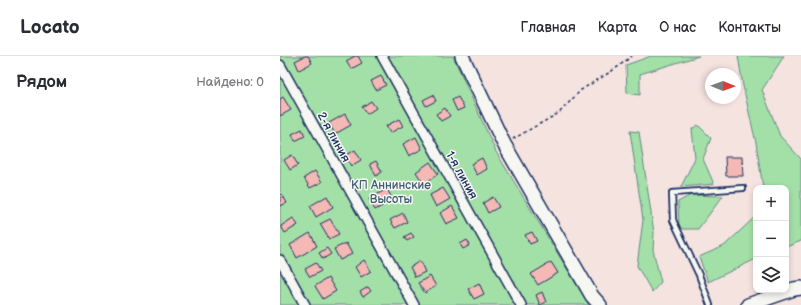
<!DOCTYPE html>
<html lang="ru">
<meta charset="utf-8">
<style>
:root{--surface:#fff;--page:#f2f2f3;--text:#2b2b33;--muted:#7c7c81;--line:#e1e1e2}
body{margin:0;font-family:"Balsamiq Sans",sans-serif;background:var(--page);color:var(--text)}
.controls{position:absolute;right:12px;bottom:12px;display:grid;overflow:hidden;border-radius:8px;box-shadow:0 2px 6px #0003}
.controls button{width:36px;height:36px;display:grid;place-items:center;padding:0;border:0;border-bottom:1px solid var(--line);background:var(--surface);color:var(--text);font:20px sans-serif}
.compass{position:absolute;left:425px;top:12px;width:36px;height:36px;border-radius:50%;background:var(--surface);box-shadow:0 2px 6px #0003;rotate:91deg}
.list{margin:0;padding:0;list-style:none}
h2{display:flex;justify-content:space-between;align-items:center;height:52px;margin:0;padding:0 16px;font-size:17px}
h2 small{font-size:13px;font-weight:400;color:var(--muted)}
.icon{flex:none;width:22px;height:22px;fill:none;stroke:currentColor;stroke-width:2;stroke-linecap:round;stroke-linejoin:round}
.map{position:relative;flex:none;width:521px;height:249px;overflow:hidden}
header{display:flex;align-items:center;gap:24px;box-sizing:border-box;height:56px;padding:0 20px;background:var(--surface);border-bottom:1px solid var(--line)}
header strong{font-size:19px}
nav{display:flex;gap:22px;margin-inline-start:auto;font-size:14px}
main{display:flex}
aside{flex:1;background:var(--surface)}
.map>svg:first-child{display:block}
</style>
<header>
<strong>Locato</strong>
<nav><a>Главная</a><a>Карта</a><a>О нас</a><a>Контакты</a></nav>
</header>
<main>
<aside>
<h2>Рядом<small>Найдено: 0</small></h2>
<ul class="list">
</ul>
</aside>
<div class="map">
<svg width="521" height="249" viewBox="0 0 521 249">
<rect width="100%" height="100%" fill="#f5e3e0"/>
<filter id="ink" filterUnits="userSpaceOnUse"><feTurbulence type="fractalNoise" baseFrequency=".025" numOctaves="2"/><feDisplacementMap in="SourceGraphic" scale="8" xChannelSelector="R" yChannelSelector="G"/><feConvolveMatrix kernelMatrix="1 2 1 2 8 2 1 2 1" color-interpolation-filters="sRGB"/></filter>
<g filter="url(#ink)">
<path fill="#a3e0a7" stroke="#5f8882" d="M0,0h173l43,96 93,153h-309z
M371,0h48l-59,18v21l-13,-2 -1,-28z
M458,0h46l-22,34 18,46 21,23v82l-15,6v-59h-23l-7,-45 -13,-57z
M418,69l13,13 -8,21 11,25 -33,3 14,-29 -3,-29z
M350,75l9,1 15,101 -1,17 8,32 -9,10 -15,-26 6,-46z
M411,139l32,1 -25,33h-19l-1,-27z
M476,160v43l-48,23 -9,-25 25,-11z"/>
<path fill="#f4b8b5" stroke="#1b2f5e" d="M25,0h3l4,7 -13,7 -4,-9z
M75,0h3l4,7 -11,6 -5,-8z
M101,20l5,9 -10,5 -5,-9z
M153,39l3,6 -10,5 -3,-6z
M3,41l8,13 -11,6v-17z
M178,41l6,11 -7,3 -5,-11z
M91,45l5,7 -9,6 -5,-7z
M165,52l5,8 -9,5 -5,-7z
M65,58l6,11 -16,9 -6,-11z
M119,63l4,7 -13,7 -4,-7z
M22,73l3,7 -10,5 -3,-7z
M136,81l6,12 -13,7 -6,-12z
M75,94l6,10 -10,6 -6,-10z
M12,99l6,10 -8,5 -6,-10z
M445,101h17l1,19h-17z
M202,102l5,11 -10,6 -6,-11z
M96,105l6,11 -6,4 -6,-12z
M150,106l8,12 -14,10 -8,-12z
M35,115l7,11 -12,6 -6,-10z
M163,132l7,11 -14,8 -6,-12z
M107,133l6,11 -18,10 -6,-11z
M2,138l5,9 -7,3v-10z
M47,140l6,11 -17,10 -6,-11z
M213,141l6,10 -11,6 -5,-10z
M172,150l7,12 -13,6 -6,-11z
M123,157l4,9 -12,6 -5,-8z
M13,162l5,7 -13,8 -4,-7z
M50,163l9,15 -10,5 -9,-15z
M252,176l5,9 -7,3 -5,-9z
M30,177l7,13 -20,12 -7,-13z
M131,177l3,4 -7,4 -3,-4z
M187,184l3,5 -7,4 -3,-5z
M66,187l6,11 -12,6 -6,-11z
M47,192l4,6 -8,5 -4,-6z
M84,204l7,11 -10,6 -6,-10z
M140,205l5,11 -10,5 -5,-10z
M271,206l7,11 -20,12 -7,-11z
M36,207l5,8 -11,6 -5,-8z
M150,220l6,10 -11,7 -7,-10z
M48,222l8,13 -13,8 -8,-13z
M199,227l5,11 -10,5 -6,-10z
M88,231l3,4 -8,6 -3,-5z
M262,236l4,10 -6,3 -4,-10z"/>
<g fill="none" stroke-linecap="round" stroke-linejoin="round">
<defs>
<path id="service" d="M430,249l-11,-30 -26,-55 -1,-27 71,-5"/>
<path id="minor" d="M102,0l139,249
M0,9l134,240
M0,204l25,45"/>
<path id="secondary" d="M182,0l42,88 88,152 8,9
M468,249l46,-16 7,-1"/>
</defs>
<use href="#service" stroke="#1b2f5e" stroke-width="8"/>
<use href="#minor" stroke="#1b2f5e" stroke-width="12"/>
<use href="#secondary" stroke="#1b2f5e" stroke-width="16"/>
<path stroke="#1b2f5e" stroke-width="1.5" stroke-dasharray="3 3" stroke-linecap="butt" d="M233,83l46,-26 22,-23 34,-21 17,-13"/>
<use href="#service" stroke="#f6f6f2" stroke-width="4.5"/>
<use href="#minor" stroke="#f6f6f2" stroke-width="9"/>
<use href="#secondary" stroke="#f6f6f2" stroke-width="13"/>
</g>
</g>
<g text-anchor="middle" stroke-width="3" stroke-linejoin="round" paint-order="stroke">
<g font-size="12" fill="#1b2f5e" stroke="#f6f6f2">
<text transform="translate(54 81) rotate(61)" y="4">2-я линия</text>
<text transform="translate(182 119) rotate(61)" y="4">1-я линия</text>
</g>
<g font-size="12" fill="#3d5b70" stroke="#f6f6f2">
<text x="111" y="133">КП Аннинские<tspan x="111" dy="14">Высоты</tspan></text>
</g>
</g>
</svg>
<div class="controls">
<button>+</button>
<button>−</button>
<button><svg class="icon" aria-label="layers" viewBox="0 0 24 24"><path d="M12 4l9 5-9 5-9-5zM3 14l9 5 9-5"/></svg></button>
</div>
<svg class="compass" viewBox="-18 -18 36 36"><path d="M0-13l5 13h-10z" fill="#e53935"/><path d="M0 13l5-13h-10z" fill="#7c7c81"/></svg>
</div>
</main>
